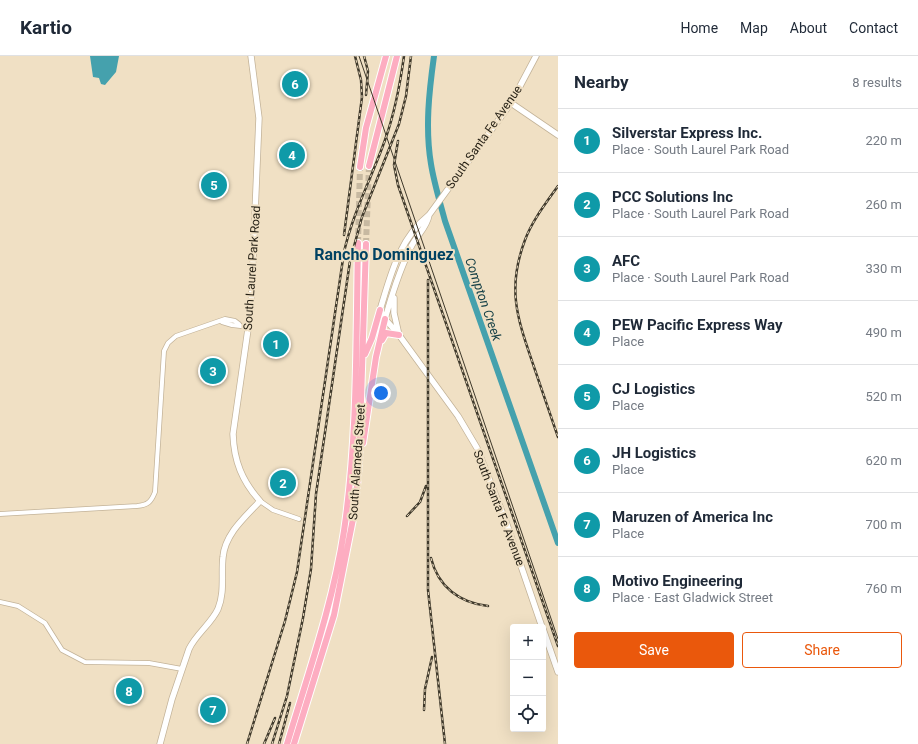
<!DOCTYPE html>
<meta charset="utf-8">
<style>
:root{--surface:#fff;--page:#f2f2f3;--text:#1f2937;--muted:#747a83;--line:#e0e1e3;--accent:#ea580c}
body{margin:0;font-family:Roboto,sans-serif;background:var(--page);color:var(--text)}
.controls{position:absolute;right:12px;bottom:12px;display:grid;overflow:hidden;border-radius:4px;box-shadow:0 4px 16px #0002}
.controls button{width:36px;height:36px;display:grid;place-items:center;padding:0;border:0;border-bottom:1px solid var(--line);background:var(--surface);color:var(--text);font:20px sans-serif}
.you{position:absolute;left:381px;top:337px;width:14px;height:14px;margin:-10px;border:3px solid #fff;border-radius:50%;background:#1a73e8;box-shadow:0 0 0 6px #1a73e833}
.badge{display:grid;place-items:center;width:26px;height:26px;border-radius:50%;background:var(--accent);color:#fff;font-size:13px;font-weight:700}
.pin{position:absolute;translate:-50% -50%;border:2px solid #fff;box-shadow:0 1px 4px #0006}
.list{margin:0;padding:0;list-style:none}
h2{display:flex;justify-content:space-between;align-items:center;height:52px;margin:0;padding:0 16px;font-size:17px}
h2 small{font-size:13px;font-weight:400;color:var(--muted)}
.list li{display:grid;grid-template-columns:26px 1fr auto;gap:12px;align-items:center;box-sizing:border-box;height:64px;padding:0 16px;border-top:1px solid var(--line)}
.list b{display:block;font-size:15px;white-space:nowrap}
.list p{margin:0;font-size:13px;white-space:nowrap;color:var(--muted)}
.list em{font-size:13px;font-style:normal;color:var(--muted)}
.actions{display:flex;gap:8px;padding:12px 16px}
.actions a{flex:1;padding:9px 0;border:1px solid var(--accent);border-radius:4px;text-align:center;font-size:14px;color:var(--accent)}
.actions .main{background:var(--accent);color:#fff}
.icon{flex:none;width:22px;height:22px;fill:none;stroke:currentColor;stroke-width:2;stroke-linecap:round;stroke-linejoin:round}
.map{position:relative;flex:none;width:558px;height:688px;overflow:hidden}
header{display:flex;align-items:center;gap:24px;box-sizing:border-box;height:56px;padding:0 20px;background:var(--surface);border-bottom:1px solid var(--line)}
header strong{font-size:19px}
nav{display:flex;gap:22px;margin-inline-start:auto;font-size:14px}
main{display:flex}
aside{flex:1;background:var(--surface)}
.map>svg:first-child{display:block}
</style>
<header>
<strong>Kartio</strong>
<nav><a>Home</a><a>Map</a><a>About</a><a>Contact</a></nav>
</header>
<main>
<div class="map">
<svg width="558" height="688" viewBox="0 0 558 688">
<rect width="100%" height="100%" fill="#f0e0c4"/>
<path fill="#45a1ad" d="M90,0h29l-3,16 -11,13 -4,-1 -2,-6 -6,-1z"/>
<g fill="none" stroke-linecap="round" stroke-linejoin="round">
<path stroke="#45a1ad" stroke-width="6" d="M434,0c-5,36 -9,72 -3,108 3,19 9,38 14,57l113,322"/>
<path stroke="#c7b9a1" stroke-width="6" stroke-dasharray="6 3" stroke-linecap="butt" d="M358,187l2,-76
M366,188l3,-78"/>
<defs>
<path id="street" d="M222,266l10,3 17,2
M260,445l13,9 26,9
M0,458l137,-8c11,-1 14,-4 18,-14l9,-141 4,-8 8,-7 49,-17 10,2 4,3
M0,546l18,4 27,17 17,27 23,12 64,1 33,6"/>
<path id="secondary" d="M536,0l-25,47 -82,112c-30,24 -38,59 -49,95l5,9 14,16 59,81 19,32 29,74 36,105
M511,47l47,32
M394,242v15l5,22
M385,263c7,-25 15,-51 27,-74 6,-11 15,-18 17,-30
M543,573l15,43
M160,688l12,-45 17,-50c7,-15 22,-25 29,-40 7,-17 3,-35 5,-52 2,-23 22,-40 37,-56 -18,-20 -26,-40 -27,-67l18,-126 8,-190 -8,-62"/>
<path id="primary" d="M369,110l28,-110
M360,111l6,-39 20,-72
M382,284l4,-7 13,2
M365,298l7,-16 8,-28
M363,387l13,-86 9,-38
M287,688c21,-70 46,-140 57,-213 14,-95 12,-192 14,-288
M294,688l40,-129 21,-106 4,-46 7,-219"/>
</defs>
<use href="#street" stroke="#c3b399" stroke-width="5.5"/>
<use href="#secondary" stroke="#c3b399" stroke-width="7"/>
<use href="#primary" stroke="#fff" stroke-width="8"/>
<use href="#street" stroke="#fff" stroke-width="4"/>
<use href="#secondary" stroke="#fff" stroke-width="5.5"/>
<use href="#primary" stroke="#fdadc1" stroke-width="6"/>
<path stroke="#3f392b" stroke-width="1" d="M359,0l199,583"/>
<defs>
<path id="rail" d="M364,0l4,15 -2,24
M398,85l-4,24 4,20 160,461
M558,130c-12,17 -26,35 -33,54 -19,50 -7,80 9,127 8,23 16,46 24,70
M344,179l18,-138 -1,-17 -6,-24
M428,224v310l17,154
M407,460l13,-14 6,-16
M431,502c7,29 29,45 57,48
M424,654l1,-21 7,-32
M247,688l38,-123 12,-49 47,-320c9,-40 28,-75 41,-112 10,-28 15,-55 19,-84
M264,688l11,-26
M272,688l15,-48 16,-78 8,-49 5,-75 34,-233 12,-44 37,-93 7,-28 5,-40
M279,688l11,-41"/>
</defs>
<use href="#rail" stroke="#3f392b" stroke-width="2.5"/>
<use href="#rail" stroke="#f0e0c4" stroke-width="1" stroke-dasharray="3" stroke-linecap="butt"/>
</g>
<g text-anchor="middle" stroke-width="4" stroke-linejoin="round" paint-order="stroke">
<g font-size="12" fill="#231e13" stroke="#f0e0c4">
<text transform="translate(484 81) rotate(-55)" y="4">South Santa Fe Avenue</text>
<text transform="translate(252 212) rotate(-86)" y="4">South Laurel Park Road</text>
<text transform="translate(357 406) rotate(-86)" y="4">South Alameda Street</text>
<text transform="translate(499 452) rotate(69)" y="4">South Santa Fe Avenue</text>
</g>
<g font-size="13" font-style="italic" fill="#174147" stroke="#f0e0c4">
<text transform="translate(484 243) rotate(71)" y="5">Compton Creek</text>
</g>
<g font-size="16" font-weight="bold" fill="#014262" stroke="#f0e0c4">
<text x="384" y="204">Rancho Dominguez</text>
</g>
</g>
</svg>
<div class="controls">
<button>+</button>
<button>−</button>
<button><svg class="icon" aria-label="locate" viewBox="0 0 24 24"><circle cx="12" cy="12" r="6"/><path d="M12 2v4M12 18v4M2 12h4M18 12h4"/></svg></button>
</div>
<div class="you"></div>
<div class="pin badge" style="left:276px;top:288px;background:#0f9aa8">1</div>
<div class="pin badge" style="left:283px;top:427px;background:#0f9aa8">2</div>
<div class="pin badge" style="left:213px;top:315px;background:#0f9aa8">3</div>
<div class="pin badge" style="left:292px;top:99px;background:#0f9aa8">4</div>
<div class="pin badge" style="left:214px;top:129px;background:#0f9aa8">5</div>
<div class="pin badge" style="left:295px;top:28px;background:#0f9aa8">6</div>
<div class="pin badge" style="left:213px;top:654px;background:#0f9aa8">7</div>
<div class="pin badge" style="left:129px;top:635px;background:#0f9aa8">8</div>
</div>
<aside>
<h2>Nearby<small>8 results</small></h2>
<ul class="list">
<li><span class="badge" style="background:#0f9aa8">1</span><div><b>Silverstar Express Inc.</b><p>Place · South Laurel Park Road</p></div><em>220 m</em></li>
<li><span class="badge" style="background:#0f9aa8">2</span><div><b>PCC Solutions Inc</b><p>Place · South Laurel Park Road</p></div><em>260 m</em></li>
<li><span class="badge" style="background:#0f9aa8">3</span><div><b>AFC</b><p>Place · South Laurel Park Road</p></div><em>330 m</em></li>
<li><span class="badge" style="background:#0f9aa8">4</span><div><b>PEW Pacific Express Way</b><p>Place</p></div><em>490 m</em></li>
<li><span class="badge" style="background:#0f9aa8">5</span><div><b>CJ Logistics</b><p>Place</p></div><em>520 m</em></li>
<li><span class="badge" style="background:#0f9aa8">6</span><div><b>JH Logistics</b><p>Place</p></div><em>620 m</em></li>
<li><span class="badge" style="background:#0f9aa8">7</span><div><b>Maruzen of America Inc</b><p>Place</p></div><em>700 m</em></li>
<li><span class="badge" style="background:#0f9aa8">8</span><div><b>Motivo Engineering</b><p>Place · East Gladwick Street</p></div><em>760 m</em></li>
</ul>
<div class="actions"><a class="main">Save</a><a>Share</a></div>
</aside>
</main>
